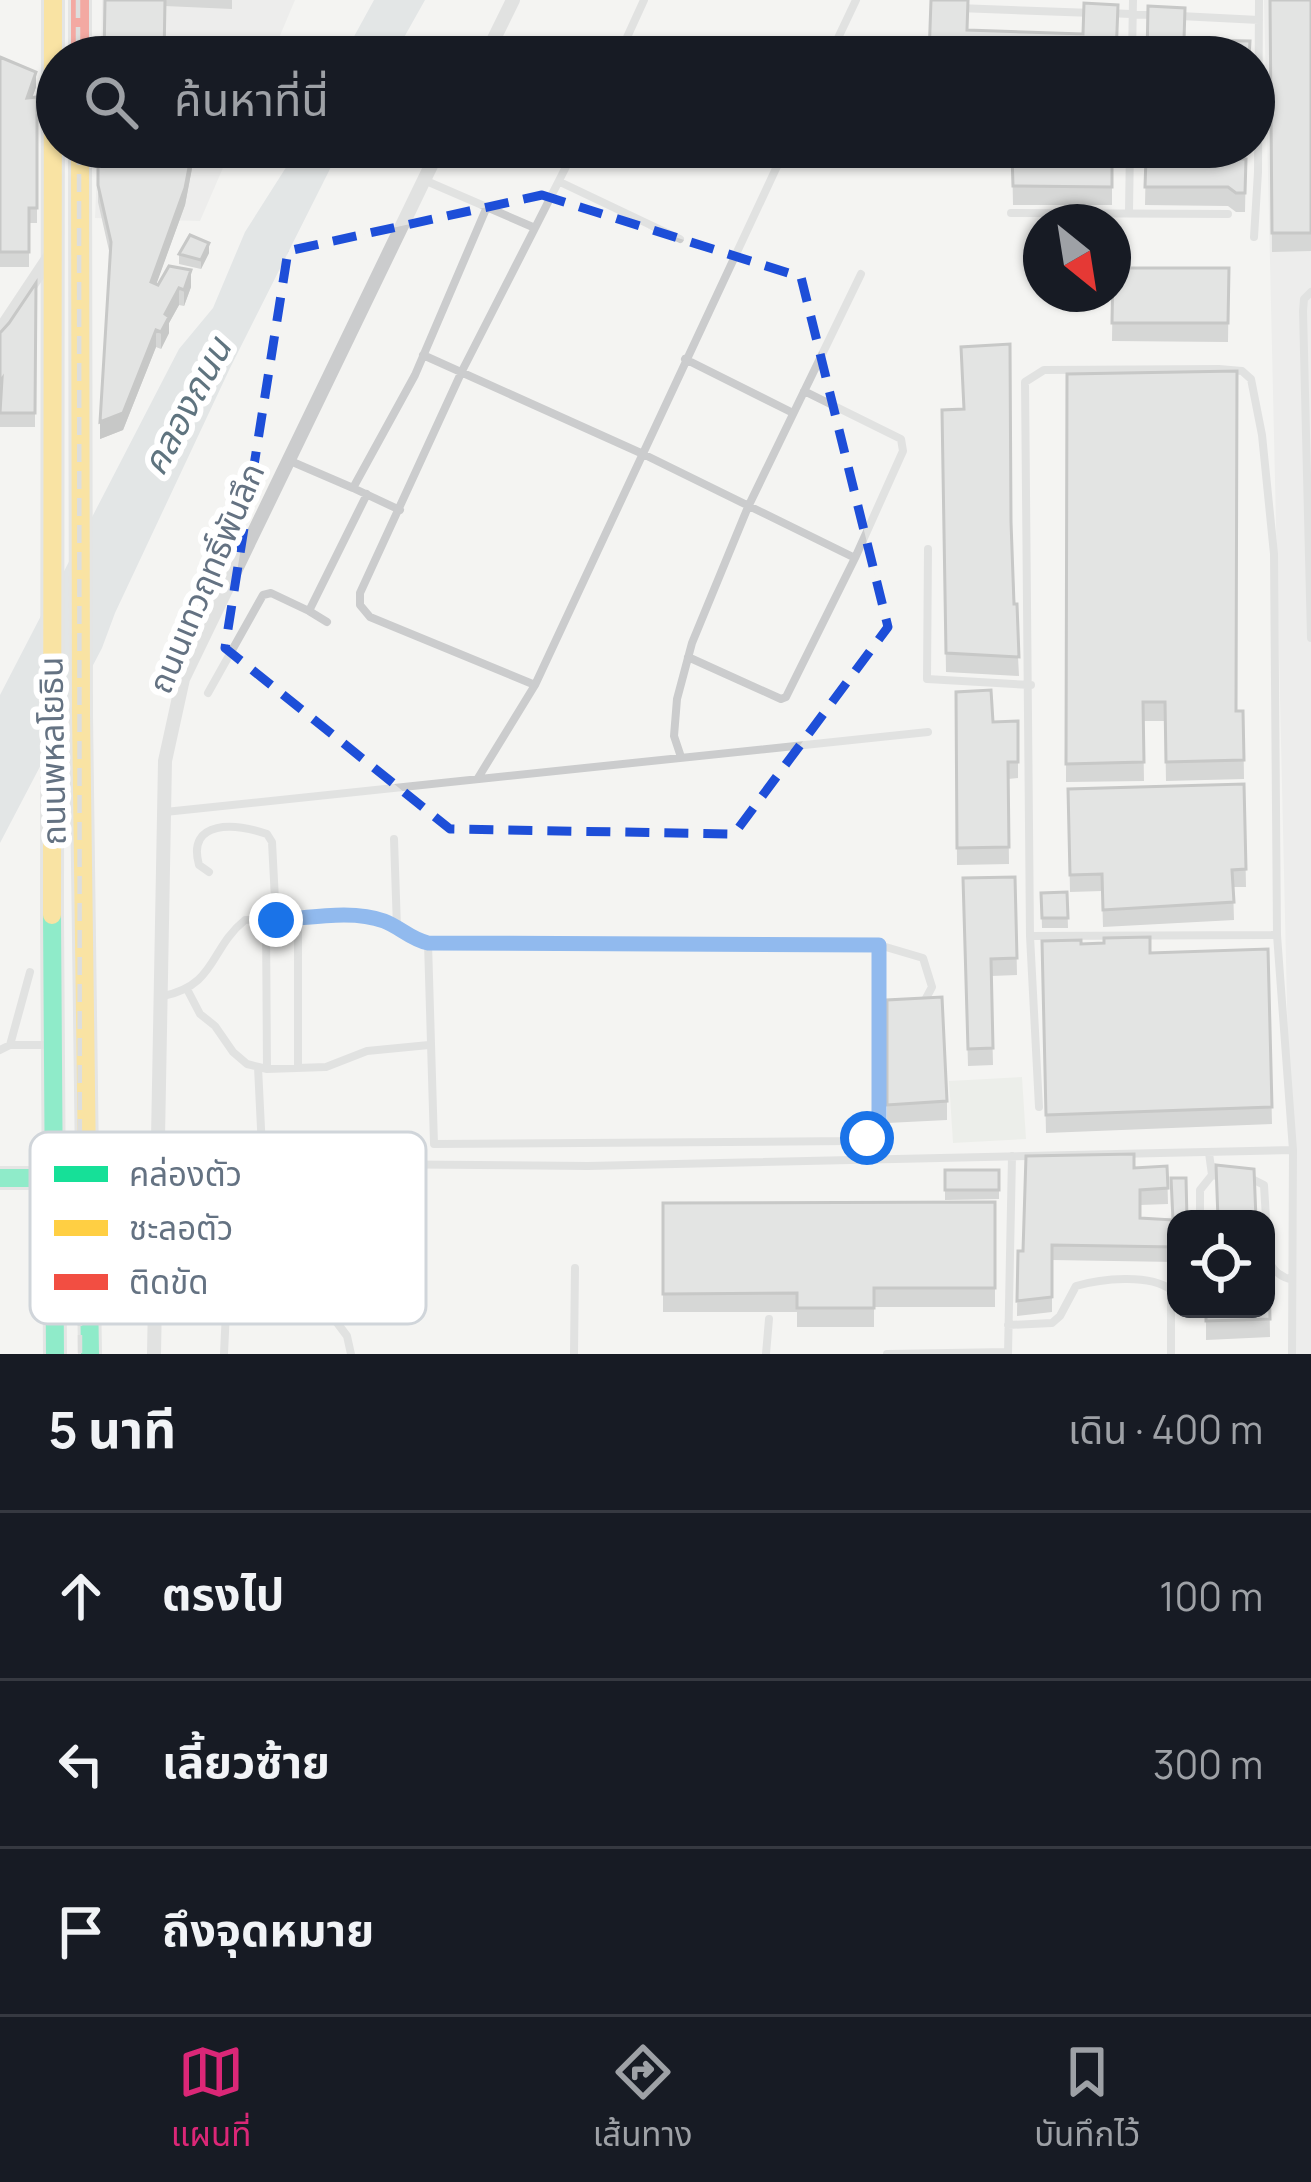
<!DOCTYPE html>
<html lang="th">
<meta charset="utf-8">
<style>
:root{--surface:#171b24;--page:#242831;--text:#f1f3f6;--muted:#9ea1a6;--line:#363941;--accent:#db2777}
body{margin:0;font-family:Manrope,"Noto Sans Thai",sans-serif;background:var(--page);color:var(--text)}
.controls{position:absolute;right:36px;bottom:36px;display:grid;overflow:hidden;border-radius:24px;box-shadow:0 3px 9px #0004}
.controls button{width:108px;height:108px;display:grid;place-items:center;padding:0;border:0;border-bottom:3px solid var(--line);background:var(--surface);color:var(--text);font:60px sans-serif}
.compass{position:absolute;left:1023px;top:204px;width:108px;height:108px;border-radius:50%;background:var(--surface);box-shadow:0 3px 9px #0004;rotate:150deg}
.stop{position:absolute;width:36px;height:36px;margin:-27px;border:9px solid #1a73e8;border-radius:50%;background:#fff}
.stop.end{background:#1a73e8;border-color:#fff;box-shadow:0 3px 12px #0008}
.list{margin:0;padding:0;list-style:none}
h2{display:flex;justify-content:space-between;align-items:center;height:156px;margin:0;padding:0 48px;font-size:51px}
h2 small{font-size:39px;font-weight:400;color:var(--muted)}
.list li{display:grid;grid-template-columns:78px 1fr auto;gap:36px;align-items:center;box-sizing:border-box;height:168px;padding:0 48px;border-top:3px solid var(--line)}
.list b{display:block;font-size:45px;white-space:nowrap}
.list em{font-size:39px;font-style:normal;color:var(--muted)}
.icon{flex:none;width:66px;height:66px;fill:none;stroke:currentColor;stroke-width:2;stroke-linecap:round;stroke-linejoin:round}
.map{position:relative;flex:none;width:1311px;height:1354px;overflow:hidden}
.search{position:absolute;background:var(--surface);box-shadow:0 3px 9px #0004;left:36px;right:36px;top:36px;height:132px;display:flex;align-items:center;gap:30px;box-sizing:border-box;padding:0 42px;border-radius:66px;color:var(--muted);font-size:45px}
.sheet{height:660px;background:var(--surface)}
nav{display:flex;justify-content:space-around;align-items:center;box-sizing:border-box;height:168px;border-top:3px solid var(--line);background:var(--surface);font-size:33px;color:var(--muted)}
nav a{display:grid;justify-items:center;gap:6px}
nav .on{color:var(--accent)}
.map>svg:first-child{display:block}
</style>
<div class="map">
<svg width="1311" height="1354" viewBox="0 0 1311 1354">
<rect width="100%" height="100%" fill="#f4f4f2"/>
<path fill="#e4e5e4" d="M102,0h193l-24,57h-170z
M1264,0h47v1354h-16z
M98,147h134l-32,74 -105,-3z"/>
<path fill="#e3e7e0" d="M1022,1077l4,62 -73,4 -4,-62z"/>
<path fill="#ced4d8" d="M374,0h51l-32,57h-58l8,-18 8,3z
M299,147h42l-111,221 -115,245 -13,35 -102,195v-148l179,-346 34,-41 32,-76z"/>
<g fill="none" stroke-linecap="round" stroke-linejoin="round">
<defs>
<path id="fast" d="M52,915l3,439
M87,1163l3,191
M0,1178h54"/>
<path id="slow" d="M80,147l1,568 6,448
M52,915l1,-915"/>
<path id="jam" d="M80,0v57"/>
</defs>
<use href="#fast" stroke="#d0d2d2" stroke-width="24"/>
<use href="#slow" stroke="#d0d2d2" stroke-width="24"/>
<use href="#jam" stroke="#d0d2d2" stroke-width="24"/>
<path stroke="#cbcccd" stroke-width="8" d="M958,8l135,5
M1108,13l45,2
M1180,16l79,4
M618,57l26,-57
M829,57l27,-57
M1132,57l1,-57
M424,180l111,48 -73,143 -102,222v12l10,12 165,68
M560,182l120,57
M1129,211l1,-64
M1011,213l217,1
M535,228l41,-81
M1254,237l4,-65 1,-172
M1311,292l-7,7 -1,12 8,327
M423,355l220,99 212,104
M685,359l108,54
M288,460l65,28
M400,510l-47,-22 62,-113 71,-166
M928,549l-1,130 104,6
M309,611l18,11
M688,657l93,42 5,-2 69,-139 48,-107 -2,-12 -97,-48
M208,693l55,-98 8,-2 38,18 58,-117
M681,757l-7,-21 3,-37 15,-56 56,-136 113,-233
M478,778l57,-93 251,-538
M165,812l763,-80
M394,839l3,89
M209,872l-10,-7c-13,-46 38,-42 68,-31l5,8 4,77
M298,919v148
M266,920l1,149
M1277,935l-247,1 -5,-554 19,-12 175,-1 23,2 9,8 11,56 12,119 3,381 16,215
M1030,936l9,171
M879,945l44,13 9,29 -8,15
M188,991l12,23 15,12 18,26 14,12 20,5 59,-2 41,-16 62,-6
M163,996c54,-11 46,-47 82,-76 36,-1 109,-13 141,2 15,6 25,17 42,21l451,2v184l-12,9 -16,3 -417,3 -6,-201
M10,1045l20,-73
M0,1050l10,-5h42
M258,1067l4,82
M1209,1153l3,22 11,2
M337,1164l1,94 -6,58 15,20 4,18
M90,1175l129,-12 369,3 705,-16 -1,204
M1250,1178l14,7 2,34
M1200,1219v-29l12,-15
M1266,1226c1,26 -2,46 26,54
M338,1258l68,2
M218,1277l1,-46
M156,1311l176,5
M246,1311l3,-73c-18,-9 -40,-10 -58,-1 -5,51 15,40 56,42
M1008,1325l44,-2 8,-7 16,-30c24,-7 74,-13 95,4v64
M224,1354l2,-43
M574,1354l1,-86
M766,1354l3,-35
M887,1354l121,-2
M1008,1354l4,-198"/>
<path stroke="#cbcccd" stroke-width="14" d="M485,57l28,-57
M0,331l50,-75
M154,1354l11,-593 18,-82 257,-532"/>
<use href="#fast" stroke="#16e098" stroke-width="18"/>
<use href="#slow" stroke="#ffcf43" stroke-width="18"/>
<use href="#jam" stroke="#f24e42" stroke-width="18"/>
<path stroke="#c2c3c3" stroke-width="4.5" stroke-dasharray="18 9" stroke-linecap="butt" d="M78,0v57
M79,147l1,1207"/>
</g>
<path fill="#b2b3b3" d="M105,0h127v9l-67,-3z
M1270,0h41v251l-39,1z
M0,57l36,30 -4,10h5v126h-8v44h-29z
M98,147l95,16 -8,42 -29,79 35,3 -7,19 -5,-1 -10,18v10l-8,16 -5,-2 -33,83 -23,9 10,-184 -12,-53z
M1112,152v53h-99l-1,-51z
M1146,158l100,1 -1,53h-9l-8,-6 -83,-1z
M209,253l-8,16 -22,-5v-10z
M1113,268h116l-1,74 -116,-1z
M0,333l35,36v58h-35z
M1067,374l169,337h7l1,68 -78,2 -1,-60h-22l1,60 -78,1z
M942,410l69,112 8,154 -73,-4z
M956,692l37,30 25,-1v57l-10,1 1,85 -52,1z
M1244,784l2,103h-13l1,33 -131,7 -1,-36 -32,1 -2,-103z
M1015,877l2,98 -26,1 2,89 -25,1 -5,-188z
M1067,892l1,36h-26l-1,-35z
M1042,941l108,12 118,-4 4,175 -226,9z
M887,1000l60,101v19l-60,3z
M1167,1166l1,38 -28,1v13l36,1v43l-124,-2v52l-35,4 1,-65h5l111,-83z
M945,1170h54v29l-54,1z
M995,1202v105h-121v20h-77v-15h-134v-109z
M1269,1277l1,60 -64,3v-31z"/>
<path fill="#919292" d="M36,72v15l-9,26v-15z
M193,147v16l-8,42 -34,94v-17z
M209,243v10l-8,16v-9z
M191,270v17l-7,19v-16z
M179,288v17l-10,18v10l-8,16v-17l4,-18z
M156,330v17l-33,83 -23,9v-17z"/>
<path fill="#cfd0d0" stroke="#919292" stroke-width="3" d="M105,0h60l-1,57h-60z
M931,0h37l-1,30 116,4 1,-31 34,2 -2,52h-187z
M1270,0h41v233h-39z
M1148,6l37,2 -1,32 66,1 -1,16h-102z
M0,57l36,15 -9,26 10,-1v111h-8v44h-29z
M98,147h95l-8,41 -34,94 7,3 11,-19 22,4 -7,20 -5,-2 -14,26 4,3 -8,15 -5,-2 -33,83 -23,9 11,-180 -13,-57z
M1112,152v35l-99,-1 -1,-32z
M1146,158l100,1 -1,34h-9l-8,-6h-83z
M190,235l19,8 -8,17 -22,-6z
M1113,268h116l-1,55h-116z
M36,283l-1,130h-35l2,-34 -2,3v-49l9,-10z
M1010,344l1,178 3,82h3l2,53 -73,-4 -4,-243 22,-1 -3,-62z
M1237,371l-1,340h7l1,49 -78,2 -1,-60h-22l1,60 -78,2 1,-390z
M991,690l2,32 25,-1v41h-10l1,85 -52,1 -1,-156z
M1244,784l2,85 -14,1 2,32 -131,8 -1,-36 -32,1 -2,-86z
M1015,877l2,81 -26,1 2,89 -25,1 -5,-171z
M1067,892l1,26h-26l-1,-25z
M1150,937v16l118,-4 4,158 -226,8 -4,-174 39,-1v4l23,-1v-5z
M942,997l5,104 -60,4v-105z
M1134,1154v14l33,-2 1,22 -28,2v28l33,2 -2,-42h15l1,41h-11v28l-124,-2v52l-35,4 1,-50h5l3,-95z
M1216,1165l38,4 2,50h-38z
M945,1170h54v20h-54z
M995,1202v86h-121v20h-77v-15l-134,1v-91z
M1266,1277h3l1,42 -64,2v-12h60z"/>
<g fill="none" stroke-linecap="round" stroke-linejoin="round">
<path stroke="#1a73e8" stroke-width="15" d="M276,920c33,-2 77,-11 108,1 16,6 26,18 44,22l451,2v184l-12,9"/>
</g>
<path d="M0 0H1311V1354H0ZM542,195l259,82 87,350 -154,207 -284,-5 -225,-181 63,-397z" fill="#f4f4f2" fill-opacity=".55" fill-rule="evenodd"/>
<path fill="none" stroke="#1d4ed8" stroke-width="9" stroke-dasharray="24 15" stroke-linejoin="round" d="M542,195l259,82 87,350 -154,207 -284,-5 -225,-181 63,-397z"/>
<g text-anchor="middle" stroke-width="12" stroke-linejoin="round" paint-order="stroke">
<g font-size="33" fill="#647282" stroke="#fff">
<text transform="translate(206 578) rotate(-67)" y="12">ถนนเทวฤทธิ์พันลึก</text>
<text transform="translate(52 751) rotate(-91)" y="12">ถนนพหลโยธิน</text>
</g>
<g font-size="36" font-style="italic" fill="#5f747f" stroke="#fff">
<text transform="translate(186 406) rotate(-62)" y="13">คลองถนน</text>
</g>
</g>
<rect x="30" y="1132" width="396" height="192" rx="18" fill="#fff" stroke="#d0d5da" stroke-width="3"/>
<rect x="54" y="1166" width="54" height="16" fill="#16e098"/>
<rect x="54" y="1220" width="54" height="16" fill="#ffcf43"/>
<rect x="54" y="1274" width="54" height="16" fill="#f24e42"/>
<g font-size="33" fill="#647282">
<text x="129" y="1186">คล่องตัว</text>
<text x="129" y="1240">ชะลอตัว</text>
<text x="129" y="1294">ติดขัด</text>
</g>
</svg>
<div class="controls">
<button><svg class="icon" aria-label="locate" viewBox="0 0 24 24"><circle cx="12" cy="12" r="6"/><path d="M12 2v4M12 18v4M2 12h4M18 12h4"/></svg></button>
</div>
<svg class="compass" viewBox="-18 -18 36 36"><path d="M0-13l5 13h-10z" fill="#e53935"/><path d="M0 13l5-13h-10z" fill="#9ea1a6"/></svg>
<div class="stop" style="left:867px;top:1138px"></div>
<div class="stop end" style="left:276px;top:920px"></div>
<div class="search"><svg class="icon" aria-label="search" viewBox="0 0 24 24"><circle cx="10" cy="10" r="6"/><path d="M15 15l6 6"/></svg>ค้นหาที่นี่</div>
</div>
<section class="sheet">
<h2>5 นาที<small>เดิน · 400 m</small></h2>
<ul class="list">
<li><svg class="icon" aria-label="ahead" viewBox="0 0 24 24"><path d="M12 20V5M6 11l6-6 6 6"/></svg><div><b>ตรงไป</b></div><em>100 m</em></li>
<li><svg class="icon" aria-label="left" viewBox="0 0 24 24"><path d="M17 20v-9H6M10 6l-5 5 5 5"/></svg><div><b>เลี้ยวซ้าย</b></div><em>300 m</em></li>
<li><svg class="icon" aria-label="arrive" viewBox="0 0 24 24"><path d="M6 21V4h12l-3 4 3 4H6"/></svg><div><b>ถึงจุดหมาย</b></div></li>
</ul>
</section>
<nav>
<a class="on"><svg class="icon" aria-label="map" viewBox="0 0 24 24"><path d="M3 6l6-2 6 2 6-2v14l-6 2-6-2-6 2zM9 4v14M15 6v14"/></svg>แผนที่</a>
<a><svg class="icon" aria-label="directions" viewBox="0 0 24 24"><path d="M12 3l9 9-9 9-9-9zM9 14v-3h6M13 9l2 2-2 2"/></svg>เส้นทาง</a>
<a><svg class="icon" aria-label="saved" viewBox="0 0 24 24"><path d="M7 4h10v16l-5-4-5 4z"/></svg>บันทึกไว้</a>
</nav>
